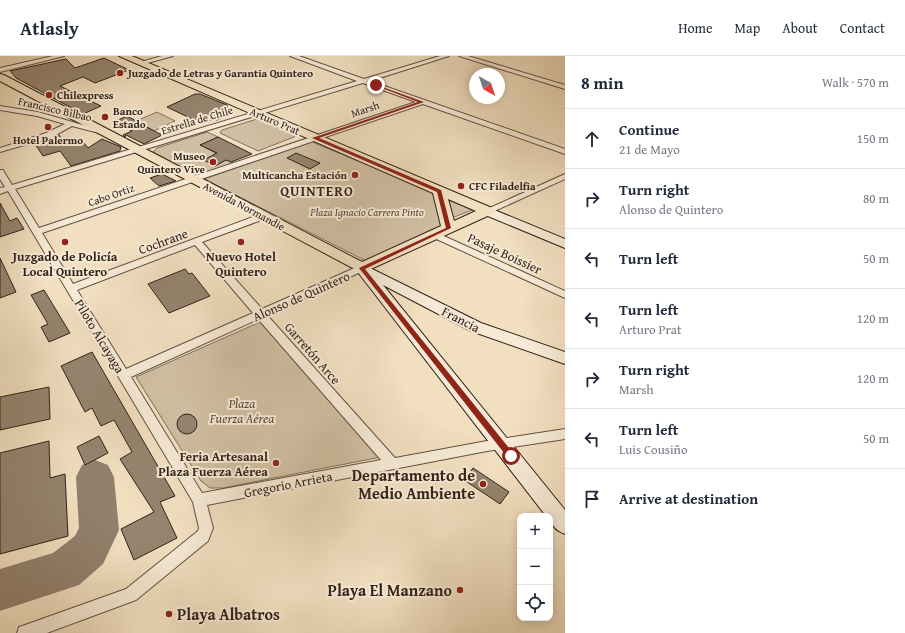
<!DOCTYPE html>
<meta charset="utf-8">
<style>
:root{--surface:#fff;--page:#f6f6f7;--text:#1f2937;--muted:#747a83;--line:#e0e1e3}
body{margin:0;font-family:"Gentium Book Plus",serif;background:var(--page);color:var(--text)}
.controls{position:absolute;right:12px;bottom:12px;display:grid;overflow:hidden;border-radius:8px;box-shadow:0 2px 10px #0003}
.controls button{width:36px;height:36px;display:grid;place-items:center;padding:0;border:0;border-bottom:1px solid var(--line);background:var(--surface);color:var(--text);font:20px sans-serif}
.compass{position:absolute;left:469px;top:12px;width:36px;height:36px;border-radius:50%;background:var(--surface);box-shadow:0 2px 10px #0003;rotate:140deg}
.stop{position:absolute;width:12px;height:12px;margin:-9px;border:3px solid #8f2418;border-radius:50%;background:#fff}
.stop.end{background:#8f2418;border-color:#fff;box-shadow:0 1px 4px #0008}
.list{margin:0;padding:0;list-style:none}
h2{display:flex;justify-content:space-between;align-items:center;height:52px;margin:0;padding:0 16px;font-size:17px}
h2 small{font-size:13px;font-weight:400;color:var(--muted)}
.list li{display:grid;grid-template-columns:26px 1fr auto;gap:12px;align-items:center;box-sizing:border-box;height:60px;padding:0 16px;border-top:1px solid var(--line)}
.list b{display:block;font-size:15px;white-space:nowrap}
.list p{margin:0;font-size:13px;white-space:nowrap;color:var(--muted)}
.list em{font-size:13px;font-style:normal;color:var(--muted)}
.icon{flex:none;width:22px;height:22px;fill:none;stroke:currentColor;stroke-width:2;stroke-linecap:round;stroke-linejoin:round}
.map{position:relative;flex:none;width:565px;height:577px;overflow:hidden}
header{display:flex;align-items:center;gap:24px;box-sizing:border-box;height:56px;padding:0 20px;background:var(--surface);border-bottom:1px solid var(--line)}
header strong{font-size:19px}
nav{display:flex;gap:22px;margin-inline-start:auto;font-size:14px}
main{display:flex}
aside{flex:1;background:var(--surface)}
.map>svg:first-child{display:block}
</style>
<header>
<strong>Atlasly</strong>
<nav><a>Home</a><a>Map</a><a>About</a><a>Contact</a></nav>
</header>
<main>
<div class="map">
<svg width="565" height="577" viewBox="0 0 565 577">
<rect width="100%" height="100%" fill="#f1dfc0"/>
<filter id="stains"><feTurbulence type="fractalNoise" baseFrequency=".005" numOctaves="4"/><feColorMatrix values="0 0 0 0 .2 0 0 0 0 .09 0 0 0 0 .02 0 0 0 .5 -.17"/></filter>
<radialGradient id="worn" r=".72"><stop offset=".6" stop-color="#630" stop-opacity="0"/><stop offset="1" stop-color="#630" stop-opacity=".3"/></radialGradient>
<path fill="#d1bfa3" stroke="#82705d" d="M157,56l18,9 -21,10 -18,-10z
M257,63l39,15 -2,3 -36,14 -38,-18 2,-3z
M207,76l11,5 -17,8 32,18 -36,13 -44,-24 4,-4z
M312,86l123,50 10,33 -79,36 -162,-82z
M449,144l23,10 -20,8z
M260,266l121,135 -158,31h-13l-9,-7 -65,-104z"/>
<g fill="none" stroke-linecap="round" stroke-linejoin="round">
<path fill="#92806c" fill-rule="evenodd" d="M95,404l13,5 6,12 5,53 -16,34 -24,21 -79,26v-42l53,-16 22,-17 4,-8 -3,-51 6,-12z"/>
</g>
<path fill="#95846f" stroke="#322217" d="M104,2l25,12 -34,13 -12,-6 -23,9 41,20 -18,8 -67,-36 -6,-7 56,-12 9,9z
M195,38h5l27,11v10l-10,5h-23l-27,-13z
M127,60l27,15 8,4 -18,9 -18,-9 -1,2 -2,-2 9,-4 -18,-9z
M59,79l6,8 15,-5 8,10 14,-9 19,8 -1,4 -49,15 -11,-15 -17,5 -8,-12z
M218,81l34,17 -21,8 -5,-2 -11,6 -11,-6 13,-7 -17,-8z
M296,97l24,10 -10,6 -23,-11z
M162,118l14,7 -17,5 -9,-8z
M0,147l10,18 7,-3 7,11 -24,8z
M0,202l16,34 -16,6z
M185,213l4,5 3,-1 18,23 -41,17 -21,-29z
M44,234l26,43 -21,9 -8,-15 7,-3 -17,-29z
M92,296l83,144 -15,6 17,36 -43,22 -13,-31 33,-17 -34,-53 12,-7 -18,-32 -13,6 -9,-18 -7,4 -24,-46z
M49,331l1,32 -50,11v-33z
M177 368a10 10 0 1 1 20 0a10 10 0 1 1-20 0Z
M99,380l9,17 -23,12 -8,-18z
M49,385l1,37 15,-4 3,62 -68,18v-101z
M473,412l36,24 -9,12 -36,-24z"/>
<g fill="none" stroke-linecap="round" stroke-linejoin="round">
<defs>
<path id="street" d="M53,0h11l-64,16v-4z
M162,0h11l-33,9 -3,-2z
M290,0h9l65,23 76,-23h9l-79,25 195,68v5l-142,-50 -381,129 31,51 188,-70h6v4l-65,24 60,67 97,-43h6l2,2 -2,2 -98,45 128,143 92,-17 78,-12v10l-78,12 -280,54 6,23 -5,13 -72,59 -89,33h-30l2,-6 6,-2 101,-36 72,-58 1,-3 -6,-26 -185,-311 -8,3v-6l5,-1 -5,-8v-9h3l9,15 345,-104zM363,27l53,19 -377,126 -24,-39zM195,189l58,68 -127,56 -49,-79zM258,263l123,141 -179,33 -71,-116z
M459,0h9l97,29v4z
M0,50l38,6 69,20 -4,2 -31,-8 -20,11 -52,15v-4l46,-15 19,-9 -28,-8 -37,-6z
M565,118v5l-75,34 -3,1 -4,-3z
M435,176l130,59v7l-133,-61 -2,-2z"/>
<path id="secondary" d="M487,151l78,32v9l-82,-34 -2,-3 2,-3z
M362,208l119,59 84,29v12l-94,-33 -88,-46 182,225v24c-8,-3 -15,-9 -15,-18h-4l-189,-245 -2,-3 2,-3z"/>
<path id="primary" d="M119,0h13l360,152 2,3 -2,3 -130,59 -362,-192v-7l4,1 358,187 79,-36 -8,-33zM448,143l28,12 -22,10z"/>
</defs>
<use href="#street" stroke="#625141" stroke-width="2"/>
<use href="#secondary" stroke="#322217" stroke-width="2"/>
<use href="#primary" stroke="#322217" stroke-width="2"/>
<use href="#street" fill="#f6ead6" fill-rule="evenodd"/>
<use href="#secondary" fill="#f6ead6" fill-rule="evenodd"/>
<use href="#primary" fill="#f1dfc0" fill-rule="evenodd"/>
</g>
<path fill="#8f2418" d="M374,29h3l47,17 -105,36 122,52 10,38 -86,41 148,184v5h-5l-149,-190 87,-40 -9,-36 -125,-54 106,-36z"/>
<g fill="#8f2418" stroke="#f6ead6" stroke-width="1.5">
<circle cx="120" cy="17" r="4"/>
<circle cx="49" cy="39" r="4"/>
<circle cx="105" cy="61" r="4"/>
<circle cx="48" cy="71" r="4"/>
<circle cx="213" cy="106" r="4"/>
<circle cx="355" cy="119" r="4"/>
<circle cx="461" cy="130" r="4"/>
<circle cx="65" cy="186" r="4"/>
<circle cx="241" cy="186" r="4"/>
<circle cx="276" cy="407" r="4"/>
<circle cx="483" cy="428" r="4"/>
<circle cx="460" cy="534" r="4"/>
<circle cx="169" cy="558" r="4"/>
</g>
<g text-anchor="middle" stroke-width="4" stroke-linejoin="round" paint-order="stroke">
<g font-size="11" font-weight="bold" fill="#322217" stroke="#f6ead6" text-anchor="start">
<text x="128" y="21">Juzgado de Letras y Garantia Quintero</text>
<text x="57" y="43">Chilexpress</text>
<text x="113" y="59">Banco<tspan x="113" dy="13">Estado</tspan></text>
<text x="48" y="88" text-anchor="middle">Hotel Palermo</text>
<text x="205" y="104" text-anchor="end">Museo<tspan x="205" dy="13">Quintero Vive</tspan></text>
<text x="347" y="123" text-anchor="end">Multicancha Estación</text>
<text x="469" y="134">CFC Filadelfia</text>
</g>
<g font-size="11" fill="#322217" stroke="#f6ead6">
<text transform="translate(55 53) rotate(13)" y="4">Francisco Bilbao</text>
<text transform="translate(365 53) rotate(-19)" y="4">Marsh</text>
<text transform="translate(197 64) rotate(-17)" y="4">Estrella de Chile</text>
<text transform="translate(275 65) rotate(23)" y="4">Arturo Prat</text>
<text transform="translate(111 139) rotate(-19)" y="4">Cabo Ortiz</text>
<text transform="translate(244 150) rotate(28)" y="4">Avenida Normandie</text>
</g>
<g font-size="11" font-style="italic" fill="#5a493a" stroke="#f6ead6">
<text x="367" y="160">Plaza Ignacio Carrera Pinto</text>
</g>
<g font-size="13" fill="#322217" stroke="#f6ead6">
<text transform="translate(163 185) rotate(-20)" y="5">Cochrane</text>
<text transform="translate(505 197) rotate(25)" y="5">Pasaje Boissier</text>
<text transform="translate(301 240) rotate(-24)" y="5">Alonso de Quintero</text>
<text transform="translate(461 263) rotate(27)" y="5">Francia</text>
<text transform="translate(100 280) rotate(59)" y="5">Piloto Alcayaga</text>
<text transform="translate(313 297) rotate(49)" y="5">Garretón Arce</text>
<text transform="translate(288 428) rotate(-11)" y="5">Gregorio Arrieta</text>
</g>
<g font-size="13" font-weight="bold" fill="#322217" stroke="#f6ead6">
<text x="65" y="205">Juzgado de Policía<tspan x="65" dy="15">Local Quintero</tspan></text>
<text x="241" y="205">Nuevo Hotel<tspan x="241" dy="15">Quintero</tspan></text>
<text x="268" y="405" text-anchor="end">Feria Artesanal<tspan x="268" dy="15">Plaza Fuerza Aérea</tspan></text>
</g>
<g font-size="13" font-style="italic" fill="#5a493a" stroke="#f6ead6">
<text x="242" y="352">Plaza<tspan x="242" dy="15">Fuerza Aérea</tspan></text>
</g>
<g font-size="14" font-weight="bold" letter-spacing="1" fill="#322217" stroke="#f6ead6">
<text x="317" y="140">QUINTERO</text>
</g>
<g font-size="16" font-weight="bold" fill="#322217" stroke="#f6ead6" text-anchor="end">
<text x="475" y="425">Departamento de<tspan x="475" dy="18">Medio Ambiente</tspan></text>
<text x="452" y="540">Playa El Manzano</text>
<text x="177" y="564" text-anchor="start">Playa Albatros</text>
</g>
</g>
<rect width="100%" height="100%" filter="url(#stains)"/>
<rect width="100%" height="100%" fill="url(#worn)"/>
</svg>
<div class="controls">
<button>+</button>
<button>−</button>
<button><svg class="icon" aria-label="locate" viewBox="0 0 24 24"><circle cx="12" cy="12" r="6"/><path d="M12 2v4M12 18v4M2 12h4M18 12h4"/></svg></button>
</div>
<svg class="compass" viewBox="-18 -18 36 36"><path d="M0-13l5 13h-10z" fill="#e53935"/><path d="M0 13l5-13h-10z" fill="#747a83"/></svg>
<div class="stop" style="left:511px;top:400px"></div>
<div class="stop end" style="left:376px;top:29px"></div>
</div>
<aside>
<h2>8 min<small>Walk · 570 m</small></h2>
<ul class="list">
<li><svg class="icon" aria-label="ahead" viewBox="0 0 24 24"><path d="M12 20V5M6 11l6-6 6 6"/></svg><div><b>Continue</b><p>21 de Mayo</p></div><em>150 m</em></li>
<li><svg class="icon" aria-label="right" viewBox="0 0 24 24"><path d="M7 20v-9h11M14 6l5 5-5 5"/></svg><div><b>Turn right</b><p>Alonso de Quintero</p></div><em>80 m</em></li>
<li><svg class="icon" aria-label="left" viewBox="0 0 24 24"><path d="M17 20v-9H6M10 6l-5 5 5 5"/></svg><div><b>Turn left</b></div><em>50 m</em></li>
<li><svg class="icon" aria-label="left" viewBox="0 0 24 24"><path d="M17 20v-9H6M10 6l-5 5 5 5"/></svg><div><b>Turn left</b><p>Arturo Prat</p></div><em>120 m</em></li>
<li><svg class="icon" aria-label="right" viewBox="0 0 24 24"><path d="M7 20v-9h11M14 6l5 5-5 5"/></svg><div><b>Turn right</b><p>Marsh</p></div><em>120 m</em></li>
<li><svg class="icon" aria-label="left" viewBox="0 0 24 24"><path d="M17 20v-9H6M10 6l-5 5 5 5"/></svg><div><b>Turn left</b><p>Luis Cousiño</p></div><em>50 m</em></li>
<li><svg class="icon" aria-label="arrive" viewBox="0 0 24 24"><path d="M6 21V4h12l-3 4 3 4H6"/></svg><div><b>Arrive at destination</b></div></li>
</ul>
</aside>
</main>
